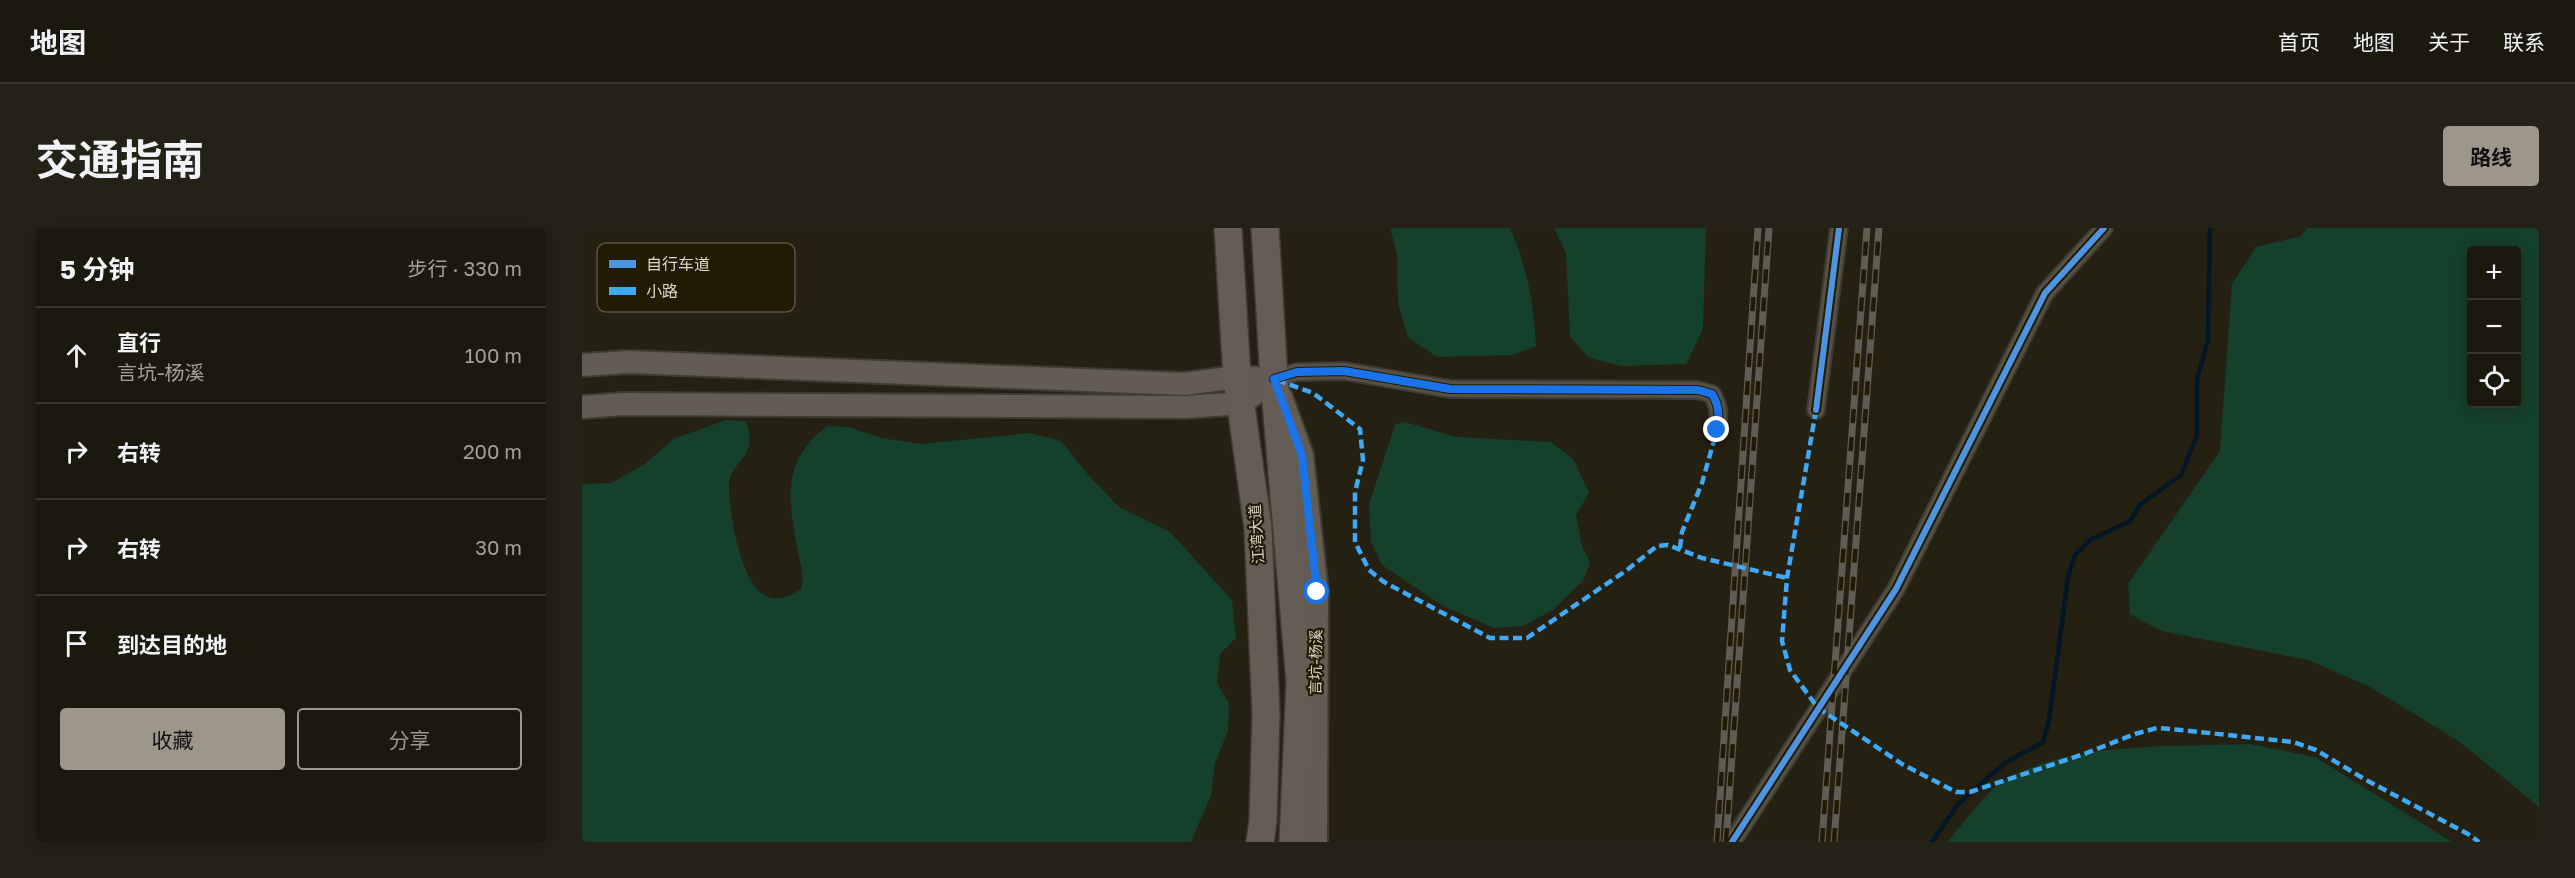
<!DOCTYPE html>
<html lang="zh">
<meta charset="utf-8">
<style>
:root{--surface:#1b180e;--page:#242117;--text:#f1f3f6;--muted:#a0a09e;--line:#39372e;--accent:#9c9789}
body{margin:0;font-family:"Golos Text","Noto Sans SC",sans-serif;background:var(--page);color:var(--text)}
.controls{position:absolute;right:18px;top:18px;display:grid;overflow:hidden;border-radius:6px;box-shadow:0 3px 15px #0003}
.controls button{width:54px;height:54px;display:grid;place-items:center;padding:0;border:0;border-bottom:2px solid var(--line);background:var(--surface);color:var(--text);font:30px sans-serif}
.stop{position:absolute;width:18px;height:18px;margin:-14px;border:4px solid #1a73e8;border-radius:50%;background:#fff}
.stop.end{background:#1a73e8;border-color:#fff;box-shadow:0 2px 6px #0008}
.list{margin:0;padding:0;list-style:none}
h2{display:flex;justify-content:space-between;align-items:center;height:78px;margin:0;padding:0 24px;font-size:26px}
h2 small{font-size:20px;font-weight:400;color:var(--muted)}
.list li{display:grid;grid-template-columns:39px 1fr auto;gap:18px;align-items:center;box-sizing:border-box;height:96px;padding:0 24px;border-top:2px solid var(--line)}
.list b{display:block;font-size:22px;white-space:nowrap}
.list p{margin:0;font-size:20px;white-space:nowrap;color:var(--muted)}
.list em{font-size:20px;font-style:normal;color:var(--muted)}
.actions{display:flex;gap:12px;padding:18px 24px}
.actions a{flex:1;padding:14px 0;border:2px solid var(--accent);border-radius:6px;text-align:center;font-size:21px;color:var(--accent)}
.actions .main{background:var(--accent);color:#111}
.icon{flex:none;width:33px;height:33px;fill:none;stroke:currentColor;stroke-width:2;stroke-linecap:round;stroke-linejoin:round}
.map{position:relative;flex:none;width:1957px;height:614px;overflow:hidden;border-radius:6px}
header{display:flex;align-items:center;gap:36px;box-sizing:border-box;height:84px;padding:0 30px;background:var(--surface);border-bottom:2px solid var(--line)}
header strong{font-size:28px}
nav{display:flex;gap:33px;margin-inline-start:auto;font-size:21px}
.intro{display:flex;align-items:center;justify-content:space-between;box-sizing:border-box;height:144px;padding:0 36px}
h1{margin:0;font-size:42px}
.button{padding:15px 27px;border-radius:6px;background:var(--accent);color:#111;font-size:21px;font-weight:700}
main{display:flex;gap:36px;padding:0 36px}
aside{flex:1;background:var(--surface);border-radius:6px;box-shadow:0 3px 15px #0003}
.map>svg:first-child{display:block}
</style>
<header>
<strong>地图</strong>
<nav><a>首页</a><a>地图</a><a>关于</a><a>联系</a></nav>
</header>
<div class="intro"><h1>交通指南</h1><a class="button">路线</a></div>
<main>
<aside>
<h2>5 分钟<small>步行 · 330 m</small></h2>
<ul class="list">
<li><svg class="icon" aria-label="ahead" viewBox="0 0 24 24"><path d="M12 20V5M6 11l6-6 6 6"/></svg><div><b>直行</b><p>言坑-杨溪</p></div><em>100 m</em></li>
<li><svg class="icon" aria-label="right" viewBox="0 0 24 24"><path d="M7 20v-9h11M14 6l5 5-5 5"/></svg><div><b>右转</b></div><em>200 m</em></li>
<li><svg class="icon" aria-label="right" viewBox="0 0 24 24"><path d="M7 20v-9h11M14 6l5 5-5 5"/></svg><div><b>右转</b></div><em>30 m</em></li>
<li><svg class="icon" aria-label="arrive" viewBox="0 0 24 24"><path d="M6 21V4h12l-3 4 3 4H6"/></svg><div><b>到达目的地</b></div></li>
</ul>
<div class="actions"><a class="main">收藏</a><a>分享</a></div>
</aside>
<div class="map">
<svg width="1957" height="614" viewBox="0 0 1957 614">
<rect width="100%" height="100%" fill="#242012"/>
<path fill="#15402b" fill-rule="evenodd" d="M808,0h120c17,38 24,76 26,118l-24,9 -75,2 -29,-20 -10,-33 -1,-50z
M972,0h152l-3,101 -17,35 -65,2 -33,-9 -18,-21 -4,-83z
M1725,0h232v579l-79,-65 -88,-54 -64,-28 -147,-29 -31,-17 -2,-30 92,-133 12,-167 24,-37 45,-11zM1890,22h44v154h-44z
M144,192l20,1c14,38 -17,40 -17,64 0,26 11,99 37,111 13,6 25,-1 35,-7 4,-14 -1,-27 -4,-41 -9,-51 -15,-87 30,-122l21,1 33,11 41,6 107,-11 32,8 29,36 29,30 51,25 62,68 4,38 -16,16 -3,29 12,20 -1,28 -13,32 -4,32 -20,47h-609v-358l29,-1 34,-19 28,-25z
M823,194l52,15 94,5 23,18 15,33 -13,22 6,31 8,17 -7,18 -30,29 -30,16 -29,2 -51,-22 -61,-41 -11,-23 -2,-38 26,-79z
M1668,516l65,13 137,85h-505c13,-14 38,-48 52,-58 63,-43 177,-37 251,-40z"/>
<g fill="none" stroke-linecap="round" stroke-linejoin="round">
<path stroke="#031725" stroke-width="4.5" d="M1350,614l26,-38 47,-41 38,-21 6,-21 19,-144 7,-22 15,-15 40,-19 10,-16 41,-30 16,-40v-56l11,-39 2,-112"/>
<defs>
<path id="minor" d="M692,151l23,-7 47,-1 106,18 248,1 14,4c8,13 7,22 5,36
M1234,182l23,-182
M1150,614l164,-253 149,-296 59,-65"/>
<path id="secondary" d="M0,137l47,-3 555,22 53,-7 18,1
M699,169l21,58 15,137 -1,250
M0,179l42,-3 562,3 56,-4 32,-24"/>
<path id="trunk" d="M646,0l9,149 21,151 8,186 -3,107 -3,21
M683,0l9,151 26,303 -7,160"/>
</defs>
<use href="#minor" stroke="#3f3b31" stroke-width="20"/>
<use href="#secondary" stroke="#3f3b31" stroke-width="26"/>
<use href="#trunk" stroke="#3f3b31" stroke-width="30"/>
<use href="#minor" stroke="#555148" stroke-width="16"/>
<use href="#secondary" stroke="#625c53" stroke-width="22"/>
<use href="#trunk" stroke="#655c55" stroke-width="27"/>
<defs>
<path id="rail" d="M1135,614l41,-614
M1144,614l43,-614
M1240,614l45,-614
M1252,614l45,-614"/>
</defs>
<use href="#rail" stroke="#605c53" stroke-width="7"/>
<use href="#rail" stroke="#221a03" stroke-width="4.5" stroke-dasharray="14" stroke-linecap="butt"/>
<path stroke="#3fa9f5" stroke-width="4.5" stroke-dasharray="9 4.5" stroke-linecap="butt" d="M695,152l36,13 47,36 3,31 -8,32v50l14,28 15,12 106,56h37l100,-68 30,-24 11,-1 34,13 85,20
M1234,182l-29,168 -5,63 8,29 28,38 84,56 54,28h14l114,-38 51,-20 22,-6 24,2 112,12 23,8 50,30 102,54 11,8
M1098,320l2,-16 20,-49 15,-53"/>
<defs>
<path id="cycleway" d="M692,151l23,-7 47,-1 106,18 248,1 14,4c8,13 7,22 5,36
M1234,182l23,-182
M1150,614l164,-253 149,-296 59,-65"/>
</defs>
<use href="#cycleway" stroke="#221a03" stroke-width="10"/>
<use href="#cycleway" stroke="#4d94e3" stroke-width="6"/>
</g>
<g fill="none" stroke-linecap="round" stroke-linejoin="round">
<path stroke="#1a73e8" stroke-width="8" d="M735,364l-15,-137 -28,-76 23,-7 47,-1 106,18 248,1 14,4c8,13 7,22 5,36"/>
</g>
<g text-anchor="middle" stroke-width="4.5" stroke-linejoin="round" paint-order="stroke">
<g font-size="15" fill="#dcd7c9" stroke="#221a03">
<text transform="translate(675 306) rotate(-94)" y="5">江湾大道</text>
<text transform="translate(734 434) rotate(-89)" y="5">言坑-杨溪</text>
</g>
</g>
<rect x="15" y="15" width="198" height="69" rx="9" fill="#221a03" stroke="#5a533e" stroke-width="1.5"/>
<rect x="27" y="32" width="27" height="8" fill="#4d94e3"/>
<rect x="27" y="59" width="27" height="8" fill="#3fa9f5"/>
<g font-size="16" fill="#dcd7c9">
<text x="64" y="42">自行车道</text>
<text x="64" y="69">小路</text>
</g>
</svg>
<div class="controls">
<button>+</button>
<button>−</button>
<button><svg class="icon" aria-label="locate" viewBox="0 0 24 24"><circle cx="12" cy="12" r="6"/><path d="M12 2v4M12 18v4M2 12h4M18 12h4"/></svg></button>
</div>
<div class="stop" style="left:735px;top:364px"></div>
<div class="stop end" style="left:1135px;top:202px"></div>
</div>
</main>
